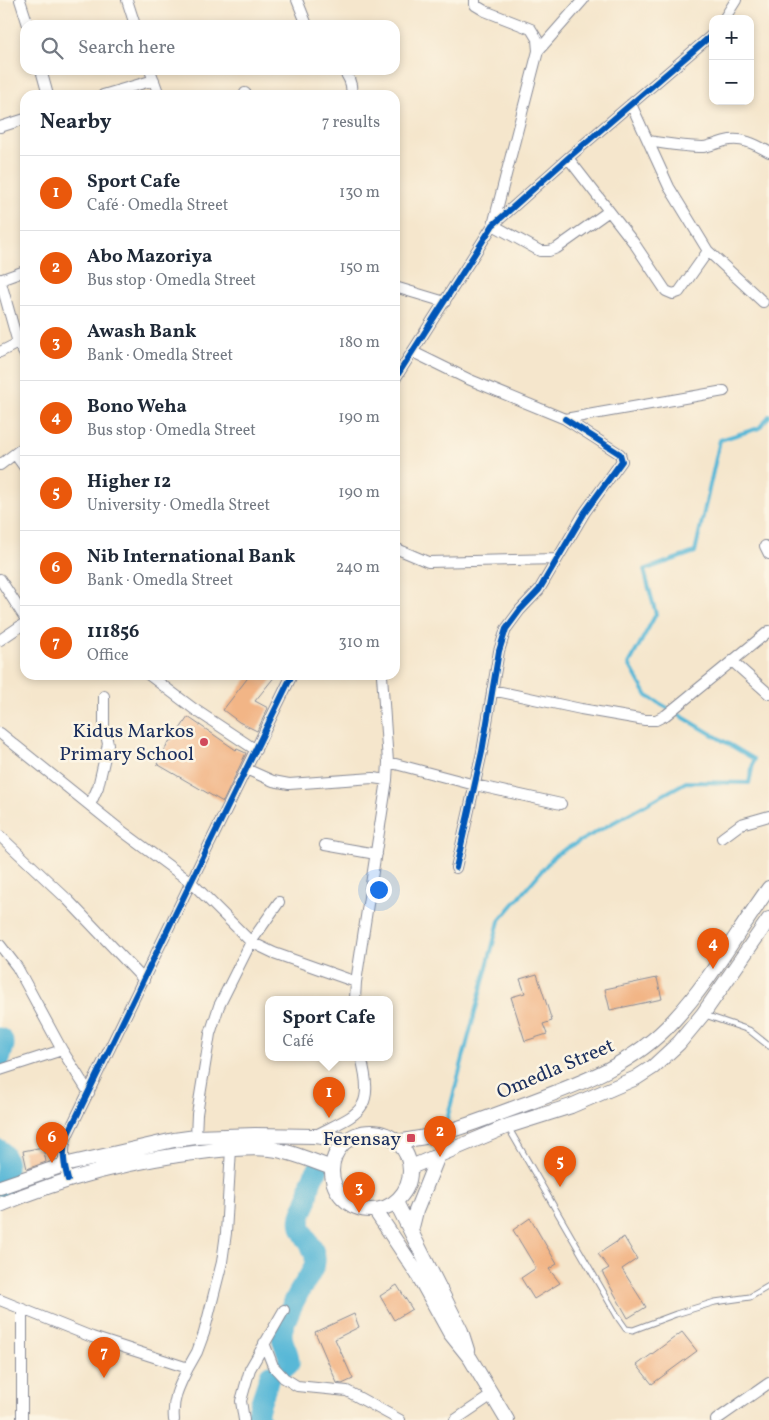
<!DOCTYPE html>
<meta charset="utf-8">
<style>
:root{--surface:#fff;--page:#f2f2f3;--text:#1f2937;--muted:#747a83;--line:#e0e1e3;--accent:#ea580c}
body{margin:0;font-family:Vollkorn,serif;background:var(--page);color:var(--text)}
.controls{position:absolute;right:15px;top:15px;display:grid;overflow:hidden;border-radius:10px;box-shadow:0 2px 8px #0003}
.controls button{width:45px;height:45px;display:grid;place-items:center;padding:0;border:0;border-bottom:1px solid var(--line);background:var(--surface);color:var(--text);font:25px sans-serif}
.you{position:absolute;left:378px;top:889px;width:18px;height:18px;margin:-12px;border:4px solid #fff;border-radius:50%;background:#1a73e8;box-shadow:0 0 0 8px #1a73e833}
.badge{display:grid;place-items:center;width:32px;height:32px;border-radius:50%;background:var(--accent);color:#fff;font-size:16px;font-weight:700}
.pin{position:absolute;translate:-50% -41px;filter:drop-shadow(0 1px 2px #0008)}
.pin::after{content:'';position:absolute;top:26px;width:18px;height:15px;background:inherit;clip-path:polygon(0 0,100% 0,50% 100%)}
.popup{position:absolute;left:265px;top:996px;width:128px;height:65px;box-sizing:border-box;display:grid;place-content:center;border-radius:10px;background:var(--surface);filter:drop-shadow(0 1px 4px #0005);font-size:16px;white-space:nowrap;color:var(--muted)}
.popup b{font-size:19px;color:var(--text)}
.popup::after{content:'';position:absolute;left:50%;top:100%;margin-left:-10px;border:10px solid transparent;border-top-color:var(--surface)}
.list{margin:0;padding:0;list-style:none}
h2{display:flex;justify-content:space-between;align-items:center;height:65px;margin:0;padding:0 20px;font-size:21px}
h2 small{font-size:16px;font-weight:400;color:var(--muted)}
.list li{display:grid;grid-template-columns:32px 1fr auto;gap:15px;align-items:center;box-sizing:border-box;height:75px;padding:0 20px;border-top:1px solid var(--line)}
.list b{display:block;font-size:19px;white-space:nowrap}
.list p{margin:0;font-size:16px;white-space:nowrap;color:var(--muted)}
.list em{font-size:16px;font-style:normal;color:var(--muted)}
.icon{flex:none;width:28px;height:28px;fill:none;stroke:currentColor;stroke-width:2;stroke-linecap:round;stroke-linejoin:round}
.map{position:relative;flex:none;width:769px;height:1420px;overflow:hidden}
.search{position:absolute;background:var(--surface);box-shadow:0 2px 8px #0003;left:20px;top:20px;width:380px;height:55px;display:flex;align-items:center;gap:12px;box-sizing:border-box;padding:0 18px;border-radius:15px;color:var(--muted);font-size:19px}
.panel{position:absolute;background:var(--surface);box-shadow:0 2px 8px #0003;left:20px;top:90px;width:380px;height:590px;border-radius:15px}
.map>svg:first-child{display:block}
</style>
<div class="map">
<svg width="769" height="1420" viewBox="0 0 769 1420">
<rect width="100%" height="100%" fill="#fcf5e5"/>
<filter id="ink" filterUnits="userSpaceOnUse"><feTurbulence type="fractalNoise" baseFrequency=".02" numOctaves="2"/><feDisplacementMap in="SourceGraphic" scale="10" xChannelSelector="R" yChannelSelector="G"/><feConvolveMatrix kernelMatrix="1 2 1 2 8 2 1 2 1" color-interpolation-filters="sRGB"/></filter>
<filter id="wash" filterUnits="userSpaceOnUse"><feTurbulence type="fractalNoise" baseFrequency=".0096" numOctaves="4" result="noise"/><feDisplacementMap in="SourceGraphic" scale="20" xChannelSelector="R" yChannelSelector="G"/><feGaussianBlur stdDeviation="1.12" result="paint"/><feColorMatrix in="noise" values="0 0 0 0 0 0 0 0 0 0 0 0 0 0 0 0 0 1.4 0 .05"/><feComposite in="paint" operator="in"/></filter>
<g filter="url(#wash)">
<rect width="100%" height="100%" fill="#f5e6cc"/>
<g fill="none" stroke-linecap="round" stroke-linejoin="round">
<path stroke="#59b8d7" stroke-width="4" d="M446,1123l53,-202 56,-66 131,-73 63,1 5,-24 -107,-63 -18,-32 27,-50 -12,-44 51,-18 25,-112 39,-12 10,-12"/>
<path stroke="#59b8d7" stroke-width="21" d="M0,1038l2,1 2,6 -4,14
M0,1150c11,12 7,23 3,36
M282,1370l7,-6c2,-13 -11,-22 -6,-36 2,-7 10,-25 14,-32 5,-11 16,-22 18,-34 2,-13 -11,-23 -14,-35 -3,-10 3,-17 6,-26 4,-14 1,-19 11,-32
M260,1420l-3,-6 13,-39"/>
</g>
<g id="blocks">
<path fill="#f2b586" d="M250,675h26l-21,26 13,7 -11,23 -18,-9 -16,-12z
M188,717l48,33 1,-1 9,4 -23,49 -66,-38 13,-24 2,1z
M537,974l15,47 -9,3 4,10 -22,7 -14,-44 14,-4 -5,-14z
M657,978l5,21 -52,11 -5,-21z
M43,1147l3,15 -19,7 -4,-18z
M530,1218l27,46 -8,5 11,14 -26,16 -13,-21 15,-10 -23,-38z
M624,1237l13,22 -15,10 24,38 -18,11 -26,-46 7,-4 -11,-14z
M397,1285l15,24 -18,11 -14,-24z
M354,1314l5,13 -24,12 18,40 -11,5 -5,-1 -22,-51z
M682,1332l15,19 -45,33 -15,-19z"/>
</g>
</g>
<g filter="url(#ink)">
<use href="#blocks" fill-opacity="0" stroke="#888a95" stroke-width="1"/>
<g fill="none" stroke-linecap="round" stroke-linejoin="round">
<defs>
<path id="lane" d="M705,1015l44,15 20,16
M508,1127l111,192 7,10 7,1 43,-16 39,-12 35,-5 19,-11"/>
<path id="street" d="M20,0l8,25
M127,0l8,25
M297,0l10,25
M475,0v5l10,6 46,18 6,10 1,12 -45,174 47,26h9l8,-3 52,-37
M724,19l12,-19
M538,51l45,-51
M41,70l7,25
M150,70l9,25
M343,70c6,7 10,15 8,25
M245,93l2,2
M103,95l51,-15
M631,104l38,83 39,64 55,51
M0,127l25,-8
M649,141c18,3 36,6 54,6 7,-1 15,-4 22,-6 17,-4 30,3 44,11
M568,158l66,85 32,48 7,3 6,-2 29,-41
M0,279l18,64 7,12
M0,280l25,-9
M395,287l50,15
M0,352l18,-9
M413,352l55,27 97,40 159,-28
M395,379l98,-154 75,-67 145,-124
M15,454l10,14
M0,465l25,-19
M765,546l4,8
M395,548l33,14 129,-3
M0,579l25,39
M0,640l25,-17
M732,661l37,33
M149,675l45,34 62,41
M492,690l89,19 64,11h11l10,-5 103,-84
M0,733l118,95 74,55 59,59 23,11 82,29
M388,762l87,23 86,19
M246,769l27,12 16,3 84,-6 14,2
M90,805l8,-18 10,-43 -4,-18v-30
M0,836l68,64 76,80
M722,838l19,-14 28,-8
M325,845l51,9
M456,868l26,-116 17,-101 7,-22 14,-19 19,-20 46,-78 37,-51 -2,-7 -55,-35
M0,945l17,22 45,83 -62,20
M355,999l1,-17 31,-202 1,-18 -6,-87
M62,1050l27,43
M314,1136c44,-23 62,-23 47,-79
M196,1137l1,-23 13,-80 9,-28 32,-64 28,-40
M68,1180c-4,-15 -6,-27 -2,-42l226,-463
M0,1300l92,37 96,31c-9,18 -16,31 -14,52
M22,1309v111
M264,1343l9,23 11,12 13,8 50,5 53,29
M188,1368l9,-16 7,-19 18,-71 4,-29 5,-84
M244,1420l-3,-19 9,-32 34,-59
M455,1420l37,-25
M716,1420l53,-37"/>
<path id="secondary" d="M332 1171a39 39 0 1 1 78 0a39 39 0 1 1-78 0Z
M398,1142c14,-3 30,-5 44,-9 29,-8 58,-20 86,-30 54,-20 106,-39 146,-83 37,-40 63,-88 95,-132
M411,1167l97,-41 63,-20 65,-28 17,-11 26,-24 24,-29 66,-95
M0,1187l64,-22 110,-25 22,-3 59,-2 59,1 33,4
M396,1202l65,129 6,19
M0,1205c66,-28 138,-46 209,-54 20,-2 41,-4 61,-2 21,2 42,12 62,19
M375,1210l42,63 33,60 20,25 37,62
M411,1231l5,-20 22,-55"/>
</defs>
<use href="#lane" stroke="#888a95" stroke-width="7"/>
<use href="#street" stroke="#888a95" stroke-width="12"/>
<use href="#secondary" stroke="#888a95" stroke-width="16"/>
<use href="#lane" stroke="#fff" stroke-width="5"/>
<use href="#street" stroke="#fff" stroke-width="10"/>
<use href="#secondary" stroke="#fff" stroke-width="14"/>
<defs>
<path id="cycleway" d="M395,379l98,-154 75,-67 145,-124
M456,868l26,-116 17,-101 7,-22 14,-19 19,-20 46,-78 37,-51 -2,-7 -55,-35
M68,1180c-4,-15 -6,-27 -2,-42l226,-463"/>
</defs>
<use href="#cycleway" stroke="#fcf5e5" stroke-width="9"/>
<use href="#cycleway" stroke="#0057b8" stroke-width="6"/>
</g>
</g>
<g fill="#d1495b" stroke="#fcf5e5" stroke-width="2">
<circle cx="204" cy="742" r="5"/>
<rect x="406" y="1133" width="10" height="10" rx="2.5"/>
</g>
<g text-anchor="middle" stroke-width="5" stroke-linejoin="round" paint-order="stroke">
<g font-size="20" fill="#1b2f5e" stroke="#fcf5e5" text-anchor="end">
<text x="194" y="737">Kidus Markos<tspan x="194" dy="23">Primary School</tspan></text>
<text x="401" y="1145">Ferensay</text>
</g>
<g font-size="20" fill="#1b2f5e" stroke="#fcf5e5">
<text transform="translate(555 1068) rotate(-23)" y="7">Omedla Street</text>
</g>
</g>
</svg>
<div class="controls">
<button>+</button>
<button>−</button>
</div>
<div class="you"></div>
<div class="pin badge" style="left:329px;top:1118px">1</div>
<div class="popup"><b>Sport Cafe</b>Café</div>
<div class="pin badge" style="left:440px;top:1157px">2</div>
<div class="pin badge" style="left:359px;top:1213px">3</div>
<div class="pin badge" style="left:713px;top:969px">4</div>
<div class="pin badge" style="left:560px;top:1187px">5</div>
<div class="pin badge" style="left:52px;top:1163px">6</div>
<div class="pin badge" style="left:104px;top:1378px">7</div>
<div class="search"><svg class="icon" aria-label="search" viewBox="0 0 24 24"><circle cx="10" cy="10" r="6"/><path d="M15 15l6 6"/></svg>Search here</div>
<section class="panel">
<h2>Nearby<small>7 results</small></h2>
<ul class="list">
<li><span class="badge">1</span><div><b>Sport Cafe</b><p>Café · Omedla Street</p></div><em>130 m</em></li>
<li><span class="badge">2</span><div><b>Abo Mazoriya</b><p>Bus stop · Omedla Street</p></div><em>150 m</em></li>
<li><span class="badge">3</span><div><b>Awash Bank</b><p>Bank · Omedla Street</p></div><em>180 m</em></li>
<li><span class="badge">4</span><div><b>Bono Weha</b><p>Bus stop · Omedla Street</p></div><em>190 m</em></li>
<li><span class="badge">5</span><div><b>Higher 12</b><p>University · Omedla Street</p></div><em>190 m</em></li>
<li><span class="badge">6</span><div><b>Nib International Bank</b><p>Bank · Omedla Street</p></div><em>240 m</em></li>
<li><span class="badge">7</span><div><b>111856</b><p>Office</p></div><em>310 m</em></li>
</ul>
</section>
</div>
